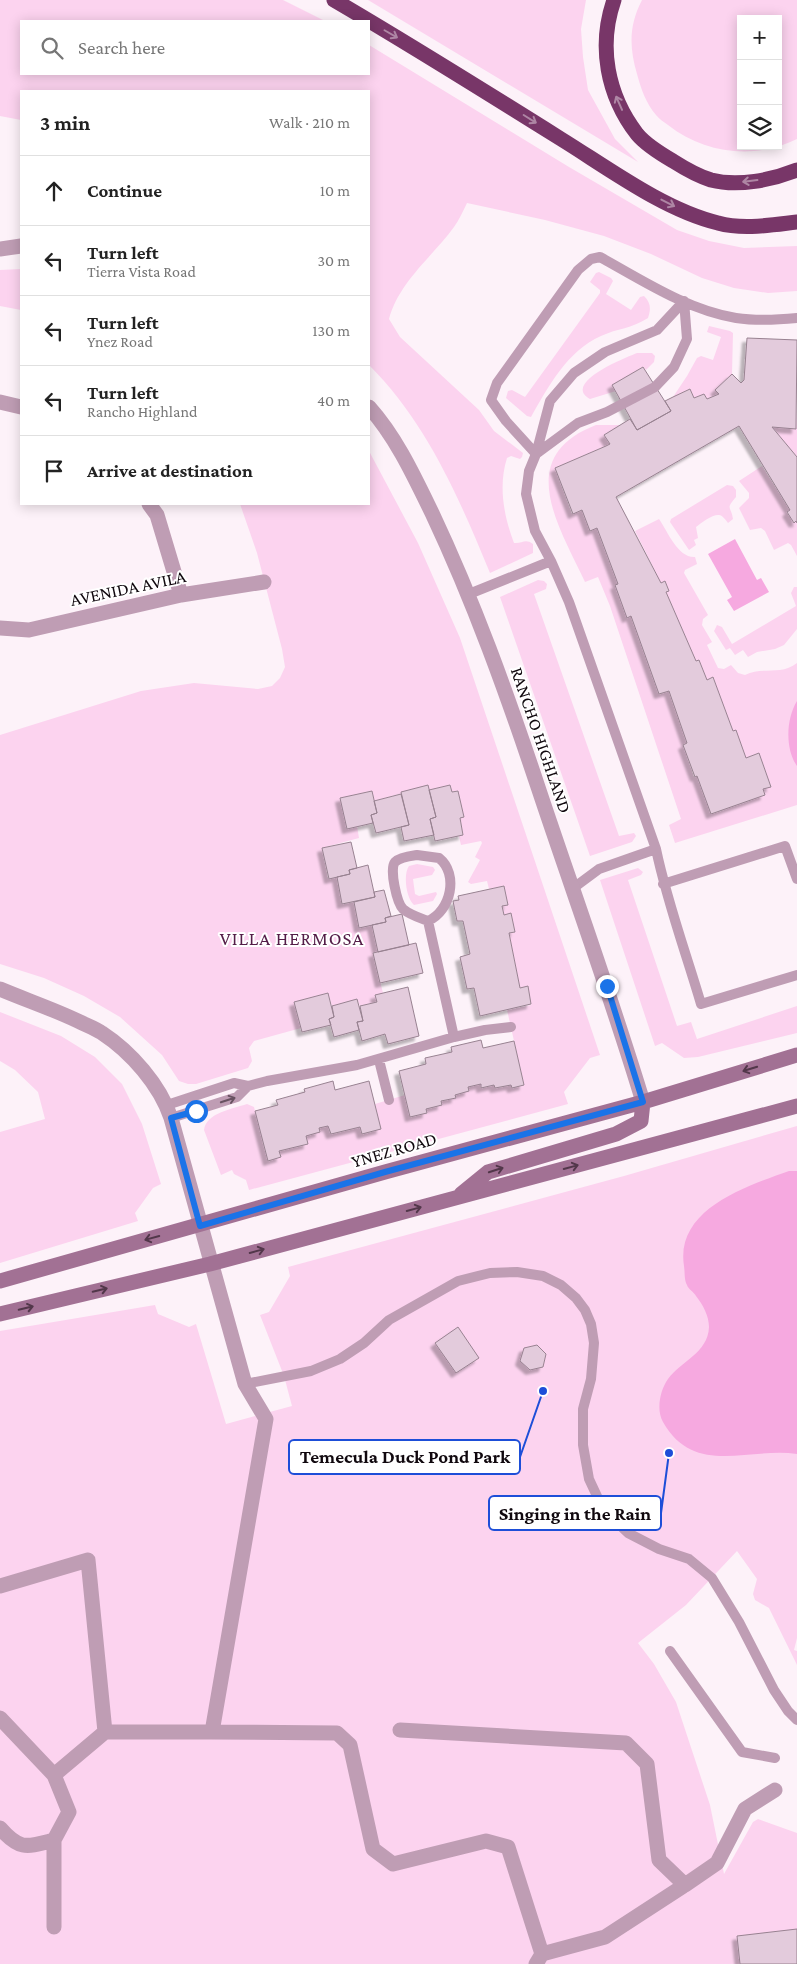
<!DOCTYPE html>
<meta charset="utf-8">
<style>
:root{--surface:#fff;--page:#f2f2f2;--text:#222;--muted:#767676;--line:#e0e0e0}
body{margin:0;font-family:"Crimson Pro",serif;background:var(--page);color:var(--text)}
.controls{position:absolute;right:15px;top:15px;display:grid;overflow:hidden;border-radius:0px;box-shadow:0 2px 12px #0003}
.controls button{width:45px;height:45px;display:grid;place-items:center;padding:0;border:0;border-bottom:1px solid var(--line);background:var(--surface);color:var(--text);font:25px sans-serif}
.stop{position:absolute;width:15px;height:15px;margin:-11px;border:4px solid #1a73e8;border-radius:50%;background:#fff}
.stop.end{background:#1a73e8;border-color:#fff;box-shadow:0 1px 5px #0008}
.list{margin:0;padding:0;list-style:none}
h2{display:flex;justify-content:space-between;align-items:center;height:65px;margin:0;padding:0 20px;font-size:21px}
h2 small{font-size:16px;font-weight:400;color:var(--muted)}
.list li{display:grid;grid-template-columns:32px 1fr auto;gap:15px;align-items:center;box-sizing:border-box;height:70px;padding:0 20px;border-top:1px solid var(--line)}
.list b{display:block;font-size:19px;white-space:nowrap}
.list p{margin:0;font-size:16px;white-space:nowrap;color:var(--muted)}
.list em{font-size:16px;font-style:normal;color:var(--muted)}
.icon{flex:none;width:28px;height:28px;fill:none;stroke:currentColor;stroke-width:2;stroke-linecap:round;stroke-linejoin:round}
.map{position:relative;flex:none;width:797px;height:1964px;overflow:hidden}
.search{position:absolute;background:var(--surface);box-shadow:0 2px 12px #0003;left:20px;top:20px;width:350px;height:55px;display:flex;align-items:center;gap:12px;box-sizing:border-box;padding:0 18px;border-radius:0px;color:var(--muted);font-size:19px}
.panel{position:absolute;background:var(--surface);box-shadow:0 2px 12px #0003;left:20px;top:90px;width:350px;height:415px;border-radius:0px}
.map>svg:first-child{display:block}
</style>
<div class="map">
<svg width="797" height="1964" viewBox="0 0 797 1964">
<defs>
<filter id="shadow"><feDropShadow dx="-4.5" dy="4.5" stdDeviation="1" flood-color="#0004"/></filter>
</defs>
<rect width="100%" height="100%" fill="#fdf2f9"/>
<path fill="#fcd3ef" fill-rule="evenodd" d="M0,0h283l42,21h-304v53h348v-29l200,122 108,63 32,11 35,7 53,-2v45l-29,2 -34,-5 -32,-10 -51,-24 -47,-18 -59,-16 -78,-17c-4,8 -8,17 -13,24 -22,30 -55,55 -65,92l11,18 79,73 15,21 29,22 -1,4 -2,2 -9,-3 -4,2c-9,28 -3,59 7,85 8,1 11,-5 19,1v9l-43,20c-31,-75 -63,-150 -121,-208v-274h-348v29l-21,-4z
M368,0h218l-5,29 2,28 5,33 27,49 23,23z
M642,0h155v139c-42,21 -92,15 -129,-14 -4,-3 -9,-6 -12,-10 -10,-12 -15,-26 -19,-41 -8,-27 -8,-49 5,-74zM741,19h37v127h-37z
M21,269v41l-21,-4v-36z
M599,272l12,6 2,3 -7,13 25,16 9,-13 4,-1c7,7 7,13 4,22 -17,11 -30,10 -47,18 -34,15 -53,51 -70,81l-4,-1 -21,-18 2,-7 4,-1 13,7 75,-104v-3l-10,-8 6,-9z
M709,326l21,5 3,2 -1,41 -17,16 4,4 -12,5 -3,-5 -10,4 -4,-9 -17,8 14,-21 10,-18 4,-2 12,4 8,-23 -14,-5z
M637,353h15l3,3 -1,6 -8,8 -3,-3 -30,18 3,6 -26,8c-29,-16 37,-42 47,-46z
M797,409v48l-25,-30 24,1z
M596,425h24l-15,10 5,9 -55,24 17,46 10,-4 8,21 7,-3 21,56 9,34 4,-2 28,78 10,-3 18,52 -4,2 11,32 3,-1 14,38 54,-19 -2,-6 8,-3 -12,-33 -13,5 -10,-28 -3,1 -20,-54 -6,3 -8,-20 -3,1 -30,-69 3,-1 -4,-9 -4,1 -26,-52 24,-12c9,13 19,39 36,38l2,7 -12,6 -1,3 24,42 -5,4 -1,6 10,17 -5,3 11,23 6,1 7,-4 7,8 7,2c18,-9 36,1 52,-12v142l-122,38 -6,-18 12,-6 -71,-213 -12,-29 -13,5c-26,-56 -72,-125 11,-157z
M369,451l49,92 42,95 140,417 -10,3 -26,34 4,12 -319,86 -3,-10 -12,-6 -2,-4 -11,5 -17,-45c2,-17 28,-21 43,-26l7,3 14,54 13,-4 -2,-6 28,-7 -1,-8 14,-4 -1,-4 9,-2 3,8 29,-7 2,7 19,-5 -6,-25 30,-9 5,22 17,-4 -1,-4 16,-4 -1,-4 14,-3v-3l14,-4 -1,-4 13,-3 1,4 12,-3 2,3 15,-3 1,3 12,-3 -17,-75 24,-5 -3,-19 -8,2 -11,-55 6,-1 -4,-19 -7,2 -2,-9 6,-2 -4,-18 -15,3 -2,-8 -16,3 -3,-2 12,-22 -5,-3 7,-14 -1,-2 -20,4 -2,-9 4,-2 -3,-16 3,-2 -5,-25 -6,1 -2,-7 -21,5 -1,-4 -54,15 -2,-10 -31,7 6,31 10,-3 2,12 -37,10 6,31 9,-2 5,27 12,-2 5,26 13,-3 6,27 -5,1 10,40 -6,9 -17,4 -3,-7 -25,7 -4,-13 -34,9 7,26 -47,13 -5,7 3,13 -4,7 -52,16h-8l-9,-3 -17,-26 -42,-38 -36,-21 -40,-18 -44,-14v-229l141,-44 53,-8 64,6 14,-3 8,-8 5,-11 -3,-18 -25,-96 -17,-49h129z
M762,466l28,44 -3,3 7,9 2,-1 1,2v33l-6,-11 -3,-2 -14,7 -9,-19 -4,-3 -11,2 -11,-22 10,-10v-5l-10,-12z
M727,485l6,1 3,4v7c-11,13 -5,8 -3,22l-5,4c-2,-3 -6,-8 -9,-8 -6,-1 -18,8 -23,12l2,11 -4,2 2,5 -7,5 -19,-28 1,-3z
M538,580l6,1 3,3 -1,5 -12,5 85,242 15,-3 2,3 -4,6 -42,14 -90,-259z
M794,587h3v42l-13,16 -9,4 -18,3 -9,5 -5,-7 -8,5 -5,-7 -4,2 -12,-19 3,-6 5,2 10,17 64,-38 -5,-13z
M417,864l16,3 2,3 -3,5 -19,4 2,15 4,2 17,-4 1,2 -4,7 -19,4c-8,-7 -11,-31 -5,-39z
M638,868l5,4 -2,3 -13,5 49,146 14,-4 6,17 100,-33v27l-99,24 -14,1 -22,-15 -7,3 -55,-166z
M0,1012l61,24 34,21 27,27 20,40 19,60 -8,4 -18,25 3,8 -138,42v-131l45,-13 -7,-27 -23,-22 -15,-9z
M797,1126v512l-3,12 3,1v14l-28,-57 -14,-8 -2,-6 4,-15 -20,-28 -51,54 -48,38 16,21 22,38 34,103 14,69 29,-52 5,-3 39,14v131h-797v-633l155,-26 3,9 31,13 7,-3 30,100 66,-18 -8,-30 -24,-61 9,-3 21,-36 -2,-9 336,-91z"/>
<path fill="#f6a9e0" d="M735,539l22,41 4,-2 8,14 -35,19 -7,-11 5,-3 -24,-43z
M797,701v65c-12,-17 -11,-47 0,-65z
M789,1171h8v283c-49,-7 -103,23 -134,-32 -7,-12 -3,-32 5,-43 13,-18 40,-26 41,-52 0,-11 -6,-22 -13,-31 -2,-4 -8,-7 -9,-11 -3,-5 -2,-13 -3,-19 -9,-57 63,-80 105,-95z"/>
<path fill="#e3cbdc" stroke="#988291" filter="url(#shadow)" d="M747,338l50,2 -1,89 -24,-2 25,30v66l-1,-2 -2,2 -7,-11 3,-2 -51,-84 -123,71 45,86 4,-2 4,10 -3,1 30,69 3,-1 8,20 6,-3 20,54 3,-1 10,28 13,-5 12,34 -8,2 2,6 -54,19 -14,-38 -2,1 -12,-32 4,-2 -18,-52 -10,3 -28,-78 -4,2 -12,-33 3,-1 -21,-56 -7,3 -8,-21 -9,4 -18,-46 51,-22 4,-2 -6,-9 26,-16 7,11 34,-19 -6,-10 8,-4 17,-8 4,9 10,-4 3,5 12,-5 -4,-4 17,-16 9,9 3,-3z
M643,367l28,44 -34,19 -25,-45z
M428,785l8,32 -6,2 4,16 -30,6 -3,-14 8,-2 -8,-33z
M450,785l2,7 6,-1 6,26 -4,1 3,17 -28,6 -5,-22 6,-2 -7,-27z
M372,791l5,22 -6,2 2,8 -26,6 -7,-31z
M401,794l8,31 -33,8 -5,-18 6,-2 -3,-12z
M351,842l6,26 -8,2 1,4 -21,5 -7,-31z
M368,865l7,32 -33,7 -5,-27 13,-3 -1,-4z
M504,886l4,19 -6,1 2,9 7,-2 4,19 -6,1 11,55 8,-2 3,18 -51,12 -6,-28 -7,1 -7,-32 10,-3 -7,-33h-6l-4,-20 6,-1 -1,-4z
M384,890l7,26 -6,2 1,4 -27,6 -5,-26 21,-5 -1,-5z
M402,914l7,31 -31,7 -6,-27 14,-3 -1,-4z
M416,943l7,30 -43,10 -7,-30z
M408,987l11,49 -31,8 -3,-10 -23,7 -5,-19 6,-1 -3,-15 17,-4 -2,-7z
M328,993l6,24 -5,2 2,6 -29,7 -8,-30z
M357,999l6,22 -6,1 2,8 -25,7 -5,-18 5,-2 -2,-11z
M481,1040l2,8 31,-7 10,44 -12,3 -1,-3 -16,3 -1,-3 -13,3v-4l-13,3 1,4 -14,4 1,3 -15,3 1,4 -16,4 1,4 -17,4 -11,-46 27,-7 -1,-6 27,-6 -1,-5z
M333,1081l2,9 34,-9 12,48 -19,5 -2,-7 -29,7 -3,-8 -9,2 1,4 -14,4 2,8 -29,7 2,6 -13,4 -13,-50 23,-6 -2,-5 29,-8 -1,-3z
M458,1327l21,31 -23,15 -21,-30z
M537,1345l9,9 -3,13 -13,3 -10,-9 4,-13z
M797,1929v35h-57l-3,-28z"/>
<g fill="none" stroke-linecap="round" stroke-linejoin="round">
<path stroke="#bf9db4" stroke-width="10" d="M797,318c-20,2 -41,3 -61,0 -49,-8 -94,-38 -136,-61l-9,2 -13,11 -81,113 -6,17 15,21 30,33 -7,17 -3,23 9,37 16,30 18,41 87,247c11,53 30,104 45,155l96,-29
M536,454l42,-31 29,-11 48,-25 19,-20 13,-28 -3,-38
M536,454l14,-53 24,-28 31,-21 52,-22 27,-29
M469,594l82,-33
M417,855l22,3c20,16 12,53 -11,63 -8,-3 -18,-6 -25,-12 -6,-6 -14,-40 -8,-47 5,-5 15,-6 22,-7z
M663,884l122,-38 12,33
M572,889l27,-20 57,-20
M428,921l26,116
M379,1060l10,40
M167,1105l67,-22 14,3 19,-5 90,-16 97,-28 31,-7 26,-3
M171,1118l66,-21 11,-11
M245,1384l66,-13 29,-12 24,-16 25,-23 69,-39 32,-8 27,-1 26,4 18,9 15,13 9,12 6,14 3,19 -3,36 -8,30v36l6,34 14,30 25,24 31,16 30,10 23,19 27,44 35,68 14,21 9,9
M670,1651l72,101 33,6"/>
<path stroke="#bf9db4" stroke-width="15" d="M0,249l21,-3
M0,402l21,5
M369,407c27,30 45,69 63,106 42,89 75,181 106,274 35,105 73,209 105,315
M149,504l8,11 24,80
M0,628l29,2 152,-35 83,-13
M0,989c26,11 53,20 78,32 8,4 17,7 24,12 29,19 58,52 69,85l74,266 21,35 -54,313h-107l-17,-172 -88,26
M0,1718l54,57
M400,1730l226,13 21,21 12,96 26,25
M212,1732l125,1 13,12 23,104 20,15 93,-23 22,6 34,107
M0,1828c20,23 27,19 54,12l15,-28 -15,-37 51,-43
M54,1840v87
M536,1964l6,-10 63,-17 80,-52 32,-22 28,-54 30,-19"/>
<path stroke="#a27194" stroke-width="15" d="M461,1194l27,-22 128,-38 25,-13 2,-19
M0,1281l385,-109 258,-70 154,-47
M0,1314l210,-50 587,-158"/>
<path stroke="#783668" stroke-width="15" d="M334,0c77,45 152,92 227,139 47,29 103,71 157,84 25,7 53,2 79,-1
M614,0c-16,46 -7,95 23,134 9,11 24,20 36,27 11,7 25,15 38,19 27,7 61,0 86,-10"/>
</g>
<defs><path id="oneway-shaft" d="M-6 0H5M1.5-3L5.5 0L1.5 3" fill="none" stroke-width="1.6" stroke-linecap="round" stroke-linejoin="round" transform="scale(1.25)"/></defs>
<g stroke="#ae86a4">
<use href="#oneway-shaft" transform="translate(391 34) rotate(30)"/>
<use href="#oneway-shaft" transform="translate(619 103) rotate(-114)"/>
<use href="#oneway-shaft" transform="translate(530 119) rotate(32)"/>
<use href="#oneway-shaft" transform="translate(750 181) rotate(173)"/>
<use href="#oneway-shaft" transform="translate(668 203) rotate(27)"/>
</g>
<g stroke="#52374a">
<use href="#oneway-shaft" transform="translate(750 1069) rotate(163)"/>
<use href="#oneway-shaft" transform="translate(571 1167) rotate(-15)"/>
<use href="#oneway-shaft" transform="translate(496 1170) rotate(-18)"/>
<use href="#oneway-shaft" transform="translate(414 1209) rotate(-15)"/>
<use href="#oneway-shaft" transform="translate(152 1238) rotate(165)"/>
<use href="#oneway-shaft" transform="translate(257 1251) rotate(-15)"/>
<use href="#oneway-shaft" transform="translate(100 1290) rotate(-13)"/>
<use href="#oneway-shaft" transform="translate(26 1308) rotate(-13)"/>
</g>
<use stroke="#685261" href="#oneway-shaft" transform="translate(228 1100) rotate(-18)"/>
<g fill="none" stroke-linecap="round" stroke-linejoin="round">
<path stroke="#1a73e8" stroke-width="6" d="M196,1111l-25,7 29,108 185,-54 258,-70 -36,-116"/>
</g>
<g text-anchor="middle" stroke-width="4" stroke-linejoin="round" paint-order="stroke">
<g font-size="18" fill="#10080e" stroke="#fff">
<text transform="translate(128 588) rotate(-12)" y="6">AVENIDA AVILA</text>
<text transform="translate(541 740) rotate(71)" y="6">RANCHO HIGHLAND</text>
<text transform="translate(394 1150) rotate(-16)" y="6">YNEZ ROAD</text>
</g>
<g font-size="19" letter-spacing="1" fill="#541d48" stroke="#fff">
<text x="292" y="945">VILLA HERMOSA</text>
</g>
</g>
<path fill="none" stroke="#1d4ed8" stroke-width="2" d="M543 1391L520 1457M669 1453L661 1513"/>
<g fill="#1d4ed8" stroke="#fff" stroke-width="2">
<circle cx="543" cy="1391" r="5"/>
<circle cx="669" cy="1453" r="5"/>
</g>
<g fill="#fff" stroke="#1d4ed8" stroke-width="2">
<rect x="289" y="1440" width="231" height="34" rx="5"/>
<rect x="489" y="1496" width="172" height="34" rx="5"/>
</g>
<g font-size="19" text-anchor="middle" font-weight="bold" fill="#10080e">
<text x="405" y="1463">Temecula Duck Pond Park</text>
<text x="575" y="1520">Singing in the Rain</text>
</g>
</svg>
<div class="controls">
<button>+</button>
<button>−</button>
<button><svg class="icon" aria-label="layers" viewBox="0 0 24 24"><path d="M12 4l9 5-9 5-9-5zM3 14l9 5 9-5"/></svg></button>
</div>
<div class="stop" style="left:196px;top:1111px"></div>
<div class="stop end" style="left:607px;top:986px"></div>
<div class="search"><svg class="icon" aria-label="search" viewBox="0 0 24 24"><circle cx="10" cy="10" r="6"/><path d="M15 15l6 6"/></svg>Search here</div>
<section class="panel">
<h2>3 min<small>Walk · 210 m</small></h2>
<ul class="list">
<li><svg class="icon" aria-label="ahead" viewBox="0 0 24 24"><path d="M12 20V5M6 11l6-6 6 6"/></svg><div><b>Continue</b></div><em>10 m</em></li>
<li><svg class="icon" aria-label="left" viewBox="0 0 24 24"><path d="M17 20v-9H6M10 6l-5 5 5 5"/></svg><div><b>Turn left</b><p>Tierra Vista Road</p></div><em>30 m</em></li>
<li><svg class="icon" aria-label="left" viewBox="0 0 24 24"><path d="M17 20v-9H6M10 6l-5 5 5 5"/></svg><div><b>Turn left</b><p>Ynez Road</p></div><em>130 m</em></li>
<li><svg class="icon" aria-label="left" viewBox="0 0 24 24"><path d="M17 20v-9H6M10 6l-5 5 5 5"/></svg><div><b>Turn left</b><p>Rancho Highland</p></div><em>40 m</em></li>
<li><svg class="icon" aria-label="arrive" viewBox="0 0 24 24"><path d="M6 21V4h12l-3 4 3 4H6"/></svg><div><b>Arrive at destination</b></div></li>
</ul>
</section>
</div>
